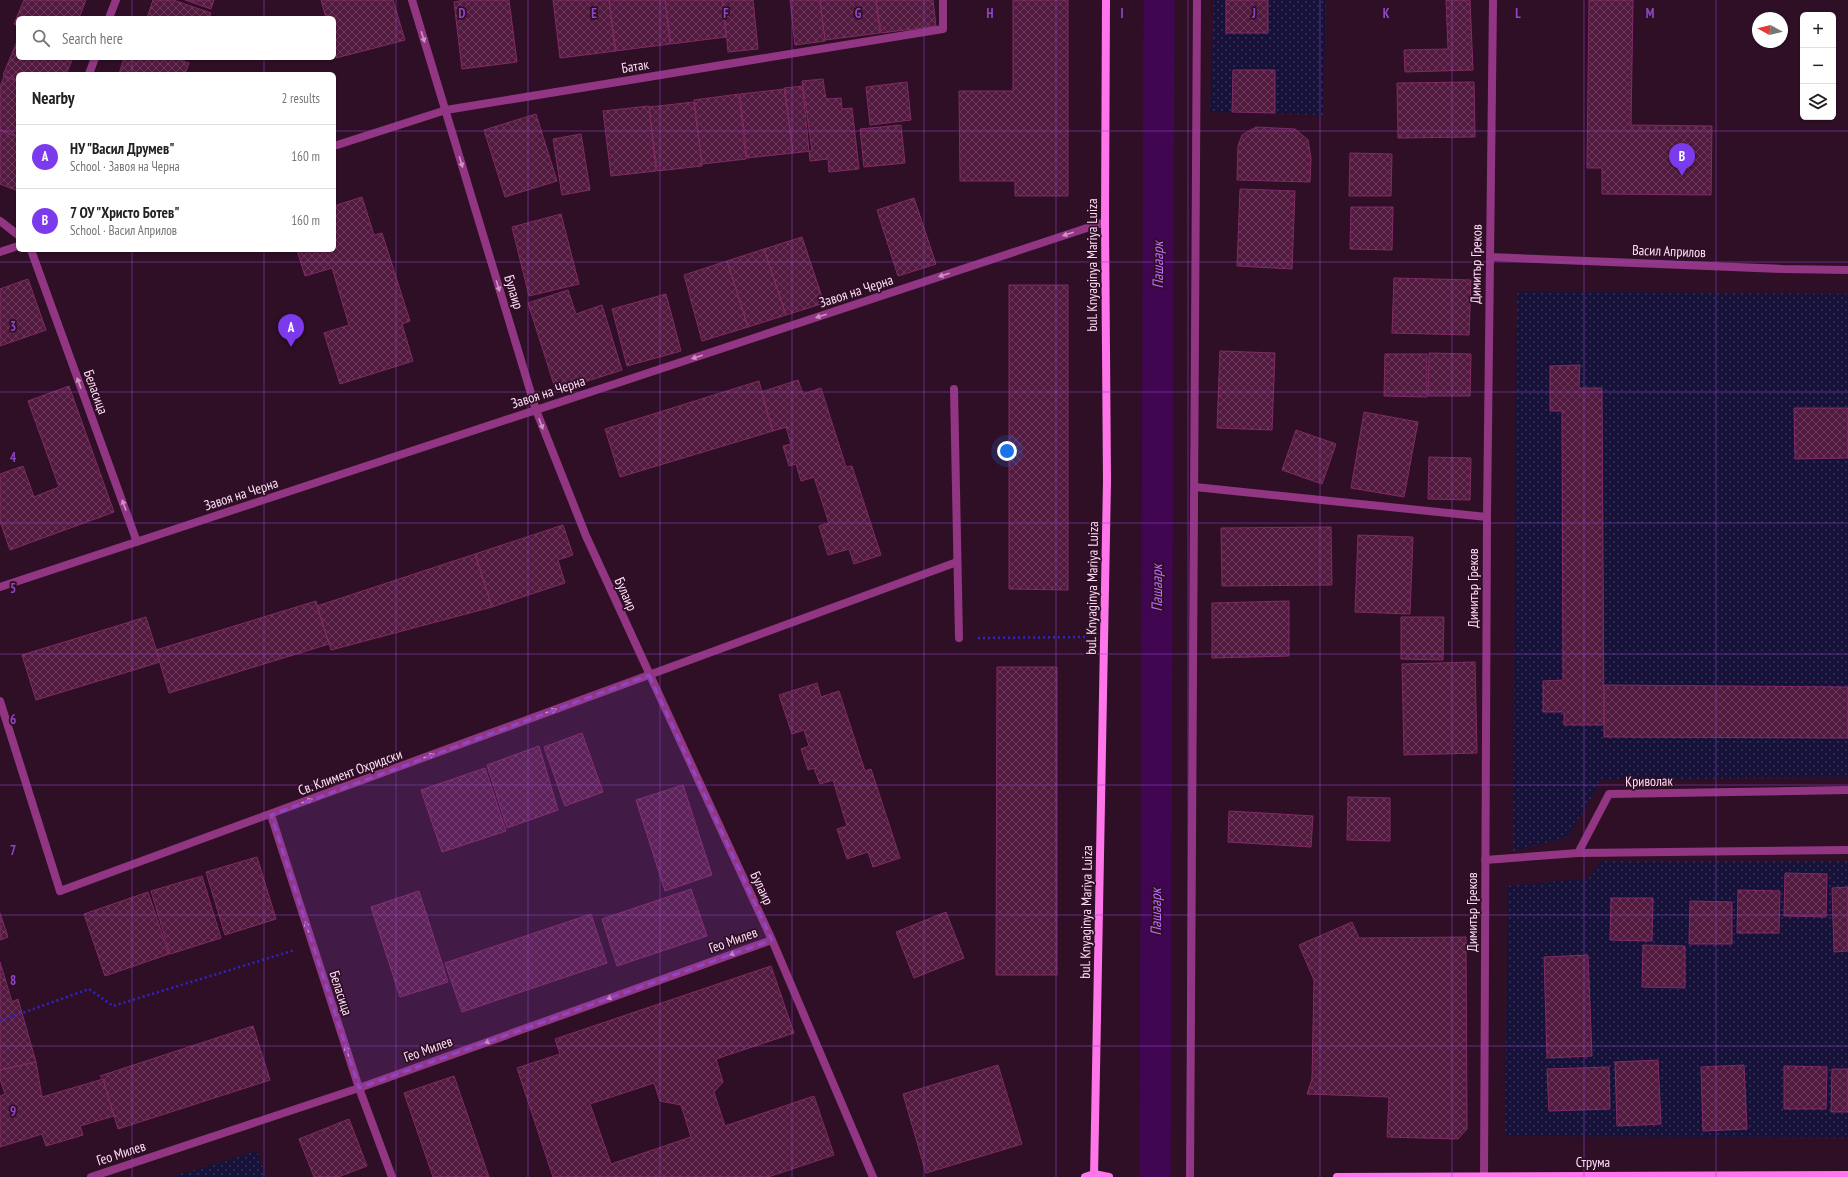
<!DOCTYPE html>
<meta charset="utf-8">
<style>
:root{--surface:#fff;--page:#f6f6f6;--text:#222;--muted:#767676;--line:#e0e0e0;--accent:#7c3aed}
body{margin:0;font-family:"PT Sans Narrow",sans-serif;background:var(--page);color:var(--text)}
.controls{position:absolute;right:12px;top:12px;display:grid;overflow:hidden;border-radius:6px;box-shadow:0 1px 3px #0004}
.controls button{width:36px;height:36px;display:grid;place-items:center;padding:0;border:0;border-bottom:1px solid var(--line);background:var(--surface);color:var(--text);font:20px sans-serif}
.compass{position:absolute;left:1752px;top:12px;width:36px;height:36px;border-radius:50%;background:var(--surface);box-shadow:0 1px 3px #0004;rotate:278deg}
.you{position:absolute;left:1007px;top:451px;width:14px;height:14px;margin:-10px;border:3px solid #fff;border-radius:50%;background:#1a73e8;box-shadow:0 0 0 6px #1a73e833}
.badge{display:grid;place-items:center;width:26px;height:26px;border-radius:50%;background:var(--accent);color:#fff;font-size:13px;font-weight:700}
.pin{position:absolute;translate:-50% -33px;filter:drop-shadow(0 1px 2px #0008)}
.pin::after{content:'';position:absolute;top:21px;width:14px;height:12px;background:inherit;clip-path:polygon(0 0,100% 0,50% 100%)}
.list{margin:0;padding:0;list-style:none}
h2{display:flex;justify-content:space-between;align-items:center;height:52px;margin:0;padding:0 16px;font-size:17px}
h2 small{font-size:13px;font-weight:400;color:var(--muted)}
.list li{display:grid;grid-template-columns:26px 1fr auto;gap:12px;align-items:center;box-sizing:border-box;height:64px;padding:0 16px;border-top:1px solid var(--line)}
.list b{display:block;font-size:15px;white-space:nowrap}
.list p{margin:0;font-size:13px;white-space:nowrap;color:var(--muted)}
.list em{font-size:13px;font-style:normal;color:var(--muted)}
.icon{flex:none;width:22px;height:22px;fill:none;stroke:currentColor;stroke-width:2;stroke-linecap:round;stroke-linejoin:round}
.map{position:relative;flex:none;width:1848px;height:1177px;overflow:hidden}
.search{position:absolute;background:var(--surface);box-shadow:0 1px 3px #0004;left:16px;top:16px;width:320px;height:44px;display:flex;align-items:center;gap:10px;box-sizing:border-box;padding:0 14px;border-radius:6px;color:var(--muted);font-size:15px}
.panel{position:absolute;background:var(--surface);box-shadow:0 1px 3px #0004;left:16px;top:72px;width:320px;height:180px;border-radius:6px}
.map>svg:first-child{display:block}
</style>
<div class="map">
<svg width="1848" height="1177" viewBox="0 0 1848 1177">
<defs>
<pattern id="green-dots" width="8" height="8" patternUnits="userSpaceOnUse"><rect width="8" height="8" fill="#16123a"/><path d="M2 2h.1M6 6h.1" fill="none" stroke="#393457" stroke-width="1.8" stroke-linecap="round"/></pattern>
<pattern id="building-cross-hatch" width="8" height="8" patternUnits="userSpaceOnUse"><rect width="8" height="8" fill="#521a3f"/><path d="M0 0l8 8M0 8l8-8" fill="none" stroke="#6c3b5c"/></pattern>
</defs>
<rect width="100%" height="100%" fill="#2f0f26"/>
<path fill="url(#green-dots)" d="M1214,0h112l-3,115 -113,-3z
M1517,291l331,3v483l-246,3 -34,57 -55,14z
M1601,861h247v277l-343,-2 3,-250 81,-8z
M257,1151l9,26h-96z"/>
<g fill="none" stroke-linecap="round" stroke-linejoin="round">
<path stroke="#400652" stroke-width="31" d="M1155,1177l4,-1177"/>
</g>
<path fill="url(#building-cross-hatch)" stroke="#802a64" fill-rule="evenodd" d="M24,0h62l-7,18h-61v8l-4,-2z
M153,0h20l38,13 -2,5h-62z
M185,0h29l-3,9z
M321,0h72l12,40 -69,18 -2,-9v-31h-8z
M465,0h44l8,62 -55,7 -8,-67z
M553,0h56l7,51 -56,7z
M609,0h56l5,44 -55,7z
M665,0h57l4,37 -55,7z
M723,0h30l5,49 -30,3z
M790,0h30l5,41 -30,4z
M820,0h56l4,33 -55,7z
M876,0h57l3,26 -55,7z
M1013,0h55v196h-53v-15h-55l-1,-90h54z
M1226,0h42v33h-42z
M1446,0h24l3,70 -68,2 -1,-22 44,-1z
M1589,0h44l-2,125 81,1 -1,69 -109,-1v-26h-15z
M18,39v19h55l-7,16h-48v7l-15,-6z
M124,58h50l15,5 -4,11h-66z
M1233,70h42v43l-43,-1z
M4,76l14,6v55l-18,-8v-42z
M823,79l3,20 15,-1 1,11 10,-1 7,61 -30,3 -1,-13 -18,2 -8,-80z
M907,82l4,38 -41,5 -4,-38z
M1474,82l1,55 -77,1 -1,-55z
M803,86l9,65 -19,2 -9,-65z
M785,89l8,64 -46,5 -7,-64z
M739,94l7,65 -44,5 -8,-64z
M694,102l8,64 -45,5 -8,-64z
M649,106l7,65 -45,5 -8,-65z
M536,114l21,67 -52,16 -21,-67z
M901,125l4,38 -41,4 -4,-38z
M1256,127l39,2 13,11 3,19 -1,23 -73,-2 1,-34 4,-11z
M0,130l18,7v54l-18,-7z
M581,134l9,56 -28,5 -9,-56z
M1350,153l42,1 -1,42h-42z
M1240,189l55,2 -3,78 -55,-3z
M362,197l12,38 8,-2 28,88 -8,3 11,37 -73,23 -16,-51 25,-8 -17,-57 -27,8 -8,-26h37v-44z
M914,198l22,66 -38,12 -21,-66z
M1351,207h42l-1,43 -42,-1z
M561,214l18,70 -50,12 -17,-69z
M802,237l22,66 -38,12 -22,-66z
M764,249l22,66 -38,12 -21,-66z
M727,261l21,66 -46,14 -18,-66z
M1394,278l77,2 -2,55 -77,-2z
M28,279l18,51 -46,16v-57z
M1009,285h59v305l-59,-1z
M568,290l8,24 26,-9 20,65 -66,21 -28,-88z
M666,294l15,57 -54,15 -15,-57z
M1220,351l55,2 -3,77 -55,-2z
M1429,353l42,1 -1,42h-42z
M1385,354h42v43l-43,-1z
M1580,365l-1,23h23l2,337h-40v-13h-21v-31l20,-1 -1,-269h-12v-45z
M798,380l5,14 18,-6 25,79 6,-1 29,89 -27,9 -5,-15 -21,6 -9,-29 10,-3 -15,-46 -13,4 -5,-17 -7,2 -6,-20 8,-2 -5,-17 -13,4 -12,-39z
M759,381l14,50 -153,46 -15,-48z
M69,386l45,126 -104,38 -10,-29v-47l23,-8 11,31 25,-10 -31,-86z
M1794,408h54v50l-53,1z
M1364,412l54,10 -14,75 -53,-9z
M1296,430l40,14 -14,40 -40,-14z
M1429,457l42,1 -1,42 -42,-1z
M563,525l10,30 -15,5 7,23 -73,24 -17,-53z
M1331,527l1,58 -110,1 -1,-58z
M1358,535l55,2 -3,77 -55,-2z
M475,554l17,53 -161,43 -14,-44z
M316,601l13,43 -160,49 -13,-43z
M1289,601v55l-77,2v-55z
M146,617l14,45 -124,38 -14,-45z
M1401,617h43l-1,43 -42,-1z
M1475,662l2,91 -73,2 -2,-91z
M997,667h60v308h-61z
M817,683l4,14 18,-6 26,80 6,-2 29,89 -27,9 -5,-15 -21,7 -10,-30 10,-3 -14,-46 -13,4 -6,-16 -6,2 -7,-21 8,-3 -5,-16 -12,4 -13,-39z
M1604,685l244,2v51l-244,-1z
M582,733l21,59 -38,14 -21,-59z
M539,746l19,64 -51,18 -20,-63z
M485,768l21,63 -64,21 -21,-62z
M683,785l29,90 -47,16 -29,-91z
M1348,797l42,1v43l-43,-1z
M1229,811l84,5 -2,31 -83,-5z
M257,857l19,62 -51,16 -19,-63z
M1785,873l42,1 -1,43 -42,-1z
M202,876l19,62 -51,16 -19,-63z
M1848,887v64l-14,1 -2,-64z
M691,889l16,47 -90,30 -15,-47z
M1738,890l42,1 -1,42h-42z
M419,891l29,91 -48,15 -29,-90z
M148,892l21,62 -64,22 -21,-62z
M1611,898h42l-1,43 -42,-1z
M1690,901l42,1v42h-43z
M946,912l18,46 -50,20 -18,-46z
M0,913l8,24 -8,3z
M591,914l16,49 -145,49 -17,-49z
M1352,922l7,16 107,-1 1,192 -9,10 -71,-2 2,-40 -82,-3 5,-15 2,-99 -15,-35z
M1643,945l42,1v42l-43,-1z
M1588,955l4,101 -45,2 -3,-101z
M0,962l12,40 6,-3 18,63 -36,8z
M771,966l23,67 -78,26 7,23 -9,10 11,34 89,-30 20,59 -66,22h-215l-36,-109 43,-14 -5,-15zM654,1083l6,18 21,4 10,32 -80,27 -21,-60z
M253,1026l17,54 -152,49 -15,-50 -3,-3z
M1658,1060l3,64 -44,2 -2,-64z
M36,1062l6,35 61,-18 11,37 -34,10 3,9 -37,11 -4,-12 -42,13v-51l5,-2 -5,-15v-9z
M998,1065l24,79 -96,29 -23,-79z
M1744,1065l3,64 -44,2 -2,-64z
M1784,1066l43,1 -1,42h-42z
M1609,1067l1,42 -61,2 -2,-42z
M1832,1069h16v43h-17z
M454,1076l35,101h-56l-29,-84z
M349,1119l18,47 -29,11h-24l-15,-38z"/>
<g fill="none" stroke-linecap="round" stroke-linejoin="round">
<path stroke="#3025cc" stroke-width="2.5" stroke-dasharray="2 3" stroke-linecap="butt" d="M978,638l107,-1
M0,1021l89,-32 24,17 182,-56"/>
<path stroke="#923683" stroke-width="8" d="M954,389l5,249
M0,701l60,190
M1578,853l270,-3
M1190,1177l7,-1177"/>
<path stroke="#923683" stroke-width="8" d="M412,0l124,410 50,126 186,404 101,237
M109,18l7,-18
M89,74l6,-16
M334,146l112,-36 497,-81v-29
M0,221l18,14
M31,250l106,292
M0,252l18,-6
M1490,257l293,12 65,1
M1195,487l292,30
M0,587l1105,-365
M271,815l88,273 33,89
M1485,860l93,-7 31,-59 239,-4
M60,891l897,-329
M91,1177l268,-89 413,-148
M1484,1177l3,-660 6,-517"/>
<path stroke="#ff75ea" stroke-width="8" d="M1085,1177l9,-3 15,3
M1094,1177l13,-696 -2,-259 1,-222
M1337,1177l511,-2"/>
</g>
<defs><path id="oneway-solid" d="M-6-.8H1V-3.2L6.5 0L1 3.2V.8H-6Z"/></defs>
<g fill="#ce92c3">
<use href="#oneway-solid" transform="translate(423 37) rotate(73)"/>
<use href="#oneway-solid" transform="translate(461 162) rotate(73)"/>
<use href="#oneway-solid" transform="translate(1068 234) rotate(162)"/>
<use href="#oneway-solid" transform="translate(944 275) rotate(162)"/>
<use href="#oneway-solid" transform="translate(498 286) rotate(73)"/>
<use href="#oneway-solid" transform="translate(821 316) rotate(162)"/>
<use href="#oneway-solid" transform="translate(697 357) rotate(162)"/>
<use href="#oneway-solid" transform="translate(79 383) rotate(-110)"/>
<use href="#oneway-solid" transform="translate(541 424) rotate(69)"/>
<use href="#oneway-solid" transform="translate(124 505) rotate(-110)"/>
<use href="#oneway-solid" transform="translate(551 711) rotate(-20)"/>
<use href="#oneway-solid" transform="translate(429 756) rotate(-20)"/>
<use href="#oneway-solid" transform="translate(307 801) rotate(-20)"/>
<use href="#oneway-solid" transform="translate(307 927) rotate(-108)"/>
<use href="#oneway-solid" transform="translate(735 953) rotate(160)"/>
<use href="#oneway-solid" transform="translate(612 997) rotate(160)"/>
<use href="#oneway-solid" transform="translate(490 1041) rotate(160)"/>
<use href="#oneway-solid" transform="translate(347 1051) rotate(-108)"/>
</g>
<path fill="#8f47c7" fill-opacity="0.2" stroke="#8f47c7" stroke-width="3" stroke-dasharray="8 5" stroke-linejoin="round" d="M649,675l123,265 -413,148 -88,-273z"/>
<path fill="none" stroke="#8f47c7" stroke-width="1" stroke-opacity="0.55" d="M132,0v18M264,0v18M396,0v1177M528,0v1177M660,0v1177M792,0v1177M924,0v1177M1056,0v1177M1188,0v1177M1320,0v1177M1452,0v1177M1584,0v1177M1716,0v1177M132,58v16M264,58v16M0,131h18M334,131h1514M132,250v927M264,250v927M0,262h1848M0,392h1848M0,523h1848M0,654h1848M0,785h1848M0,915h1848M0,1046h1848"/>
<g text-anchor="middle" stroke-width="3.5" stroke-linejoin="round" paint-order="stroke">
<g font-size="14" fill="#ffdef7" stroke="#2f0f26">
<text transform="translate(635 66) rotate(-9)" y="5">Батак</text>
<text transform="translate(1669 251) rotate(2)" y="5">Васил Априлов</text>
<text transform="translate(1476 264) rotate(-89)" y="5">Димитър Греков</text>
<text transform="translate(1092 265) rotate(-90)" y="5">bul. Knyaginya Mariya Luiza</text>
<text transform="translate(856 291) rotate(-18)" y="5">Завоя на Черна</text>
<text transform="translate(514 292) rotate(73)" y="5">Булаир</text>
<text transform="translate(96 392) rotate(70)" y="5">Беласица</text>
<text transform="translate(548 392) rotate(-18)" y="5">Завоя на Черна</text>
<text transform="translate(241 494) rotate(-18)" y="5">Завоя на Черна</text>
<text transform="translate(1092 588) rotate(-89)" y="5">bul. Knyaginya Mariya Luiza</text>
<text transform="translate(1473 588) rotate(-90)" y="5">Димитър Греков</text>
<text transform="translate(626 594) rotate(66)" y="5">Булаир</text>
<text transform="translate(350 772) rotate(-20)" y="5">Св. Климент Охридски</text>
<text transform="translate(1649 781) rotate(-1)" y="5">Криволак</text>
<text transform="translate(762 888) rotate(65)" y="5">Булаир</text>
<text transform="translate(1086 912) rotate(-89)" y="5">bul. Knyaginya Mariya Luiza</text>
<text transform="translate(1472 912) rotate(-90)" y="5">Димитър Греков</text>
<text transform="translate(733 940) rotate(-20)" y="5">Гео Милев</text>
<text transform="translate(341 993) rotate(72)" y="5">Беласица</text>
<text transform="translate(428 1049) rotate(-20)" y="5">Гео Милев</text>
<text transform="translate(121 1153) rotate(-18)" y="5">Гео Милев</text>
<text x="1593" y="1167">Струма</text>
</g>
<g font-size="15" font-style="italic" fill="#c36cff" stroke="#2f0f26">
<text transform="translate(1158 265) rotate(-90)" y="5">Пашаарк</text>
<text transform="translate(1157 588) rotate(-90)" y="5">Пашаарк</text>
<text transform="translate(1156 912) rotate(-90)" y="5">Пашаарк</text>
</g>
</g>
<g font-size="13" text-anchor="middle" font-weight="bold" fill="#8f47c7" stroke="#2f0f26" stroke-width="3.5" stroke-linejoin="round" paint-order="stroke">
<text x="462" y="18">D</text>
<text x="594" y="18">E</text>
<text x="726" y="18">F</text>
<text x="858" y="18">G</text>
<text x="990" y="18">H</text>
<text x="1122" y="18">I</text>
<text x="1254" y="18">J</text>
<text x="1386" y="18">K</text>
<text x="1518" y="18">L</text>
<text x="1650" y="18">M</text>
<text x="13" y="331">3</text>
<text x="13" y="462">4</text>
<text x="13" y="593">5</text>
<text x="13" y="724">6</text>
<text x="13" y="855">7</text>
<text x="13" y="985">8</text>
<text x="13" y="1116">9</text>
</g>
</svg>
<div class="controls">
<button>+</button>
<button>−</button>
<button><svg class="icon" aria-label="layers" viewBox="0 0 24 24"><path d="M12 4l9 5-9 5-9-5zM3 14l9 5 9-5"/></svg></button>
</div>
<svg class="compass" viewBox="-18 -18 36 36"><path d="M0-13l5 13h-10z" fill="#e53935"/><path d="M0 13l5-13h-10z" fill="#767676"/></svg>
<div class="you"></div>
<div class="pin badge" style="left:291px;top:347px">A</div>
<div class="pin badge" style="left:1682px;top:176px">B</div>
<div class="search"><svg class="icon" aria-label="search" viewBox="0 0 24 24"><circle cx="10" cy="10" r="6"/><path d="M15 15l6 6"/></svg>Search here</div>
<section class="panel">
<h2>Nearby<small>2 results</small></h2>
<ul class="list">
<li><span class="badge">A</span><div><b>НУ &quot;Васил Друмев&quot;</b><p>School · Завоя на Черна</p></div><em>160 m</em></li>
<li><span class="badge">B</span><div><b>7 ОУ &quot;Христо Ботев&quot;</b><p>School · Васил Априлов</p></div><em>160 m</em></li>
</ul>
</section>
</div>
